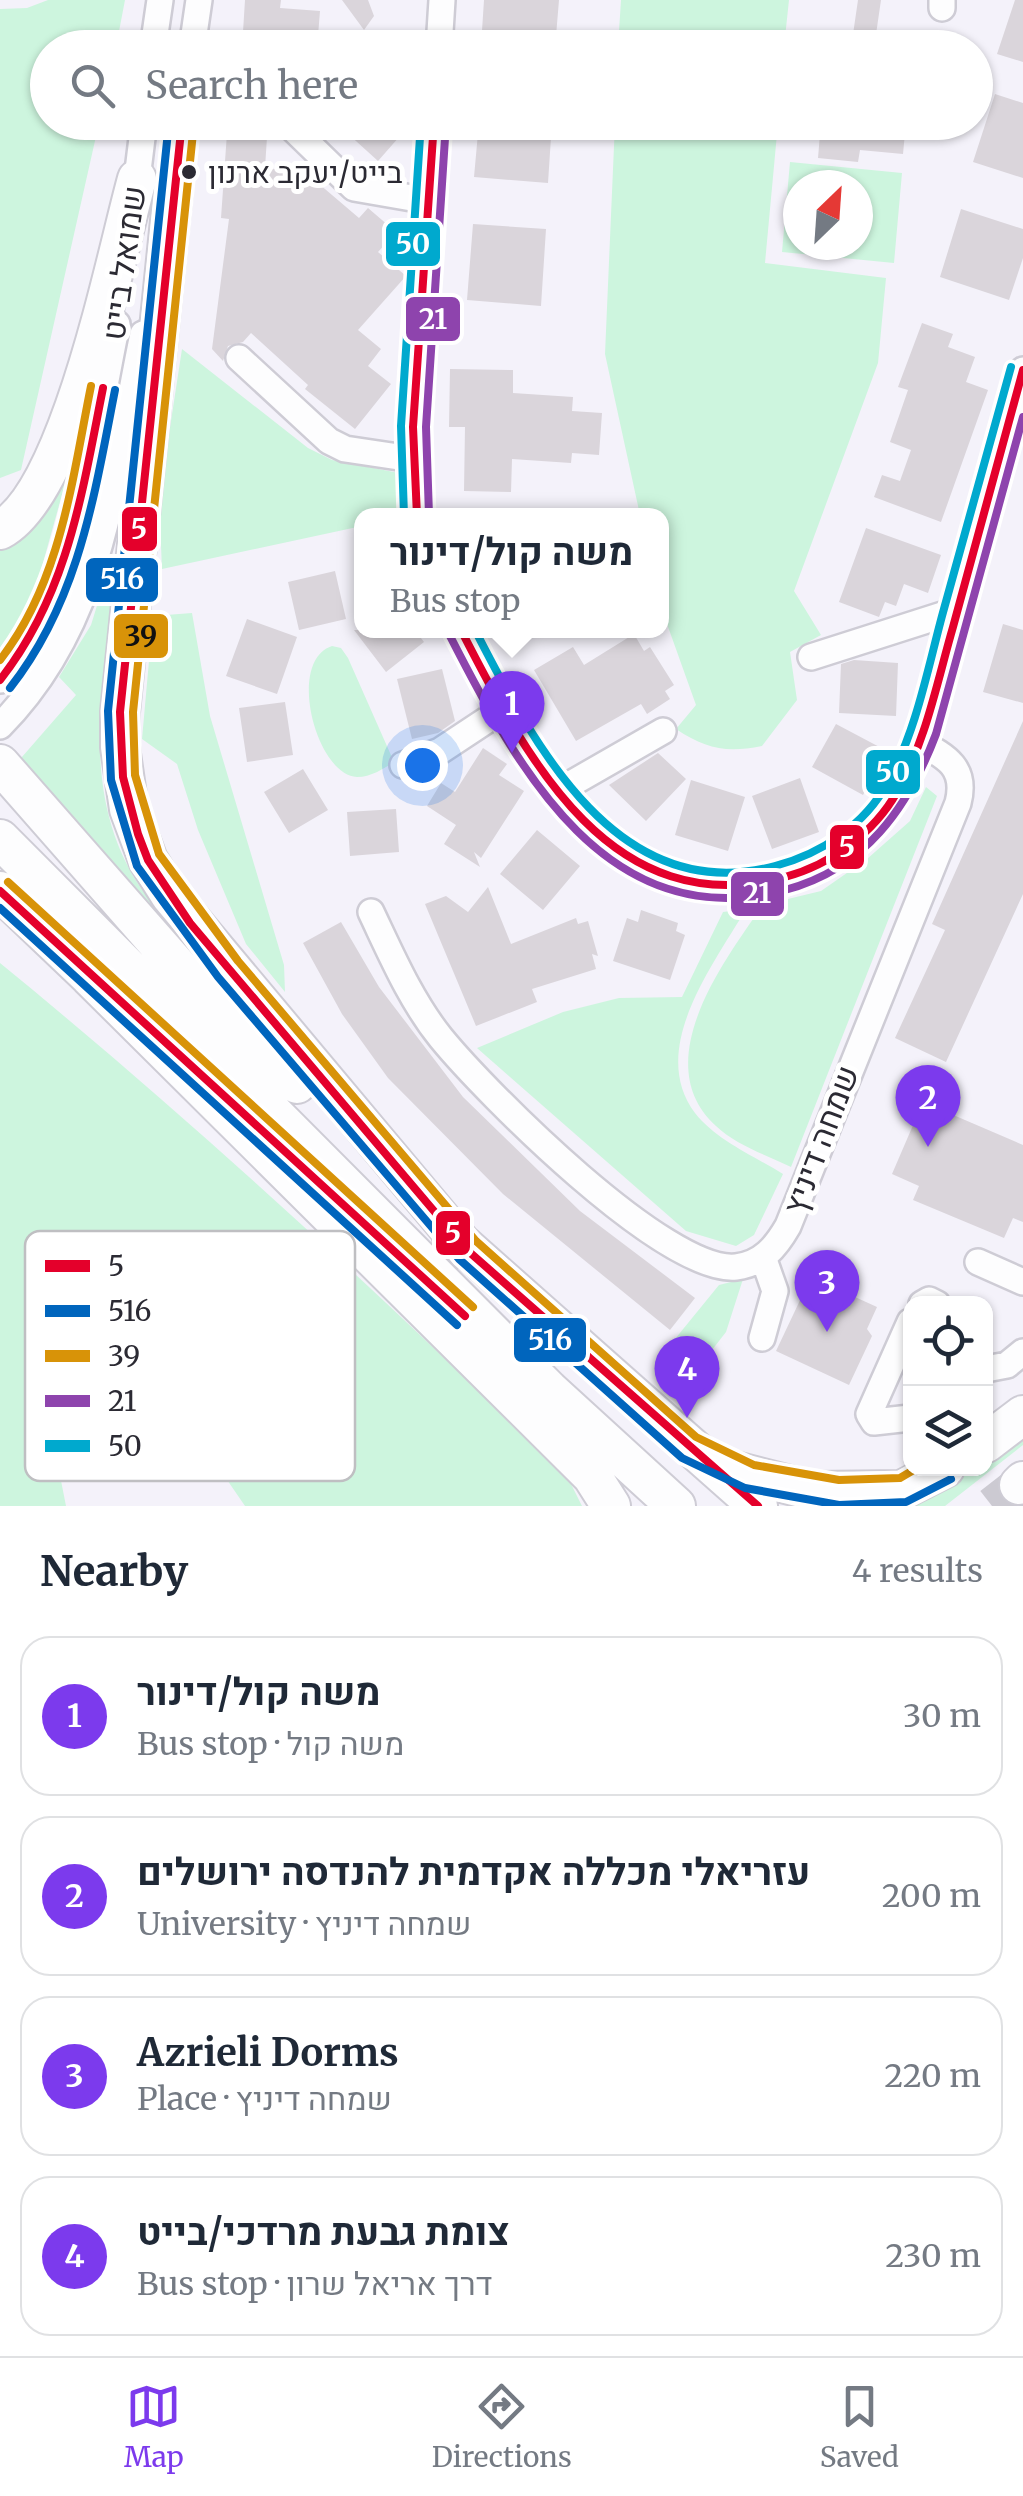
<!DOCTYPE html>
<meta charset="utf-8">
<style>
:root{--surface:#fff;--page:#f6f6f7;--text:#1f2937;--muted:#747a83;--line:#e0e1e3;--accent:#7c3aed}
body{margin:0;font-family:Merriweather,Heebo,serif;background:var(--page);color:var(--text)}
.controls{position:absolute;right:30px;bottom:30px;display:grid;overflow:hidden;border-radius:20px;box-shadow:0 2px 8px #0004}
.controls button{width:90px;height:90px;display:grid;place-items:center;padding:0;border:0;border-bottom:2px solid var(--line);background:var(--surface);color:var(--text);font:50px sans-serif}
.compass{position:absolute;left:783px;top:170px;width:90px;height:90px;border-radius:50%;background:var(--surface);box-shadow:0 2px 8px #0004;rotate:25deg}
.you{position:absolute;left:422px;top:765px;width:35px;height:35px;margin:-25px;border:8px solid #fff;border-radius:50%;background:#1a73e8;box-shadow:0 0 0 15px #1a73e833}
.badge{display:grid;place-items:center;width:65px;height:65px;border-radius:50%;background:var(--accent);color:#fff;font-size:32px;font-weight:700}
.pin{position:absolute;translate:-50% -82px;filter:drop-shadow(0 2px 5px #0008)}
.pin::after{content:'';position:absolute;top:52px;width:35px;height:30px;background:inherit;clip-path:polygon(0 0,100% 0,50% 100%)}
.popup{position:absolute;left:354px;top:508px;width:315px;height:130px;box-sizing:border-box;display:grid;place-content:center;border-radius:20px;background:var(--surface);filter:drop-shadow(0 2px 8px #0005);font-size:32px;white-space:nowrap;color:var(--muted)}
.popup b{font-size:38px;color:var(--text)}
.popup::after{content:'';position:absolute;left:50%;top:100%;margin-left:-20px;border:20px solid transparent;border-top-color:var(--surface)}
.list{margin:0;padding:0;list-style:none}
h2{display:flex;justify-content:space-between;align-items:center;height:130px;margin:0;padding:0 40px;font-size:42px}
h2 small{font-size:32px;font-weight:400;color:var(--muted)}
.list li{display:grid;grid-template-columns:65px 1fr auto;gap:30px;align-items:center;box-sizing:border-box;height:160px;margin:0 20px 20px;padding:0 20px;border:2px solid var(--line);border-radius:30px}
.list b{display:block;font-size:38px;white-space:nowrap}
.list p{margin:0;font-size:32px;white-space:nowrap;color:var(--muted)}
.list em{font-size:32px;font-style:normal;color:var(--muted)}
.icon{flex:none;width:55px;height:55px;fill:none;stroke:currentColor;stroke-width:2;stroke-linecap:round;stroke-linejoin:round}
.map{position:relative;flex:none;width:1023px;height:1506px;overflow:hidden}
.search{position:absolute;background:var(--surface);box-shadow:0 2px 8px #0004;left:30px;right:30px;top:30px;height:110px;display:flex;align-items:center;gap:25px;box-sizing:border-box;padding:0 35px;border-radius:55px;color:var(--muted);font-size:38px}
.sheet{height:850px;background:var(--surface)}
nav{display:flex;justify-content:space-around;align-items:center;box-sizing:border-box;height:140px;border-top:2px solid var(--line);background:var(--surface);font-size:28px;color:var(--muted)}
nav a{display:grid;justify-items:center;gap:5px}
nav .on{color:var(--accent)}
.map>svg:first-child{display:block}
</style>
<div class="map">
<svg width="1023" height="1506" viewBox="0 0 1023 1506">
<rect width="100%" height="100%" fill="#f4f2fa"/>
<path fill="#cdf5de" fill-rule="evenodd" d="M48,0h77l-9,47 -68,1v74l51,1 -78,347 -21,8v-469l27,-1z
M621,0h168l-5,47h-166z
M615,123h163l-13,140 121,15 -8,85 -84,228 27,44 -31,17 7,48 -35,46c-36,7 -56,3 -86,-17l20,-24 -34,-95v-94l-22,-1 -35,-161z
M790,162l112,11 -8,90 -112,-11zM798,185h60v60h-60z
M182,349l126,99 24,12 67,13 -1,42 -36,1v10l-200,43 -3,-70z
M75,448l-44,158 -31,42v-97l30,-27z
M118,567c-15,114 -45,237 34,336 14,18 32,34 48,51l-11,7 -174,-196 61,-70 -17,-18 32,-52 13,-42z
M192,613l18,103 74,249 1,27 -39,-48 -48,-114 -21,-66 -35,-25 11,-123z
M332,646l9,2 7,10 46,104c-11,7 -23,15 -37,15 -41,-2 -71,-116 -25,-131z
M926,787l11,9 -146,371c-25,-12 -55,-22 -75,-41 -69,-63 7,-164 47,-221l58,-14 46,-32 43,-38z
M746,909c-32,55 -99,140 -51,204 21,27 59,43 88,61l-29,61 -18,11 -50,-15 -209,-183 86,-36 56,-14 63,-1 41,-85z
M0,963c197,161 386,336 568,515l14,28h-337l-122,-178 -42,-37 -35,5 -13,42 33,168h-66z
M743,1279l-17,53 -14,18 -17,-1 -20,-10 44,-54z
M1023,1429v16l-78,61h-33l61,-37 13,-1v-9z"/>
<path fill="#dad5db" d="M245,0h36l-1,8 40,3 -3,37h-75z
M342,0h26l6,16 -10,14z
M484,0h75l-4,48 -74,-2z
M858,0h23l-7,48h-23z
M1015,0h8v62l-26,-8z
M995,94l28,9v75l-50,-16z
M335,122h70l-9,10 4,4 -22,25z
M479,122h73l-4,61 -74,-6z
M821,122h85l-3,32 -43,-4 -2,12 -40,-4z
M227,133l40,4 -2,31 40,4 54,46 9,-10 28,24 -18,20 28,24 -48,54 23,19 -13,17 23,18 -36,45 -50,-40 3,-4 -57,-52 -8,9 -15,4 -5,15 -11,-12 17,-130 -8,-1z
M961,209l62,20v29l-14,42 -69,-23z
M473,224l73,5 -5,77 -74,-6z
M922,323l31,11 -5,13 27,10 -9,25 22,8 -47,132 -67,-25 8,-22 18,6 11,-31 -21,-8 18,-52 -10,-3z
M450,369l63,1v23l60,4 -1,14 30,2 -3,42 -27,-2 -1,10 -59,-4 -1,33 -47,-1 1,-64h-16z
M866,528l75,27 -13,38 -24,-9 -8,22 -11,-4 -6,15 -40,-15z
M335,571l11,48 -47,11 -11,-48z
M247,619l50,18 -20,57 -51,-18z
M1003,624l20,6v73l-40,-11z
M354,630h61l9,12 -38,30z
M634,634l10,17 6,-4 24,38 -9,6 5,8 -23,15 -6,-10 -65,37 -42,-71 39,-23 11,18z
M854,660l44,3 -2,53 -57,-3 2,-49z
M442,669l13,52 -17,12 -26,6 -15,-60z
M285,702l8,53 -46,7 -8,-54z
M1023,721v173l-77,168 -51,-24 50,-108 -13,-6z
M836,724l51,27 -24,44 -51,-28z
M483,748l24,16 -8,11 25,16 -43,67 -7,-6 6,15 -36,-23 12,-19 -29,-19 14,-23 14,9z
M658,753l28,26 -40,42 -37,-36z
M303,769l25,41 -39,23 -25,-41z
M800,778l19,54 -47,17 -20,-53z
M691,780l54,17 -17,54 -53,-16z
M396,809l3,43 -49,4 -3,-44z
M537,830l43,36 -37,44 -43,-36z
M488,887l23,57 65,-26 2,6 10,-3 10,35 -6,-2 4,15 -64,20 5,13 -61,24 -51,-122 21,-8 22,16z
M641,910l37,13 -2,8 9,4 -15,45 -57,-19 14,-43 11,4z
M341,922l38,65 84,110 117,114 115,87 -25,32 -167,-136 -115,-116 -46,-64 -39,-71z
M923,1102l100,43v77l-10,-4 -9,20 -91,-38 6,-14 -27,-12z
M811,1277l66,30 -10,22 5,7 -23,49 -73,-34z"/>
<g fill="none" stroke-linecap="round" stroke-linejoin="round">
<path stroke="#cccad2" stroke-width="38" stroke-dasharray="38 19" stroke-linecap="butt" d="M992,1506l27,-21"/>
<defs>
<path id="minor" d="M942,8v-8
M153,48l7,-48
M192,48l7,-48
M439,48l3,-48
M286,122l68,66 75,13
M135,195l9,-73
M170,207l12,-85
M239,358l90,83 16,8 67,10
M417,516l-4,-89 21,-305
M461,630c38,76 97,178 166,228 74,55 193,27 251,-39 22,-24 34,-58 46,-88l99,-361
M811,657l147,-47
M0,680c79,-86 93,-244 117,-356
M0,726c106,-107 113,-251 143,-392
M403,765l37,-14 65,-43
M562,789l101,-58
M371,912c20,42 40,89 70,126 45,55 225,236 295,229 26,-3 40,-20 52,-41l170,-423c9,-35 -11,-46 -39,-61
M978,1262l45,20
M922,1304l7,-4 8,4
M910,1322l-41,92 5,8 36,-4
M762,1338l13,-47 -12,-34
M986,1369l21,-4 16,-13"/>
<path id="highway" d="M173,191l-53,521v35l9,62 19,51 22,35 297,355
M0,530c70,-37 115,-272 137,-351
M0,764l180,205 117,115
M0,839l549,551 127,116
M0,891l107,102
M90,977l502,499 19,30
M451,1234l307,272
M986,1443l37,-28
M724,1468l89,23 90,-1
M1019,1485l4,-4
M880,1501l65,-33"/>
</defs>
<use href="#minor" stroke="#ceccd5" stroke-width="30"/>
<use href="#highway" stroke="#ceccd5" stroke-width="42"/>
<use href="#minor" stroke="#fdfdfe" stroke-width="25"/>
<use href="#highway" stroke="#fdfdfe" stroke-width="38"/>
<defs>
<path id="bus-1" d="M182,122l-62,590 3,65 15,57 10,26 42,63 277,327 291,256
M417,516l-4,-89 21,-305
M461,630c67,131 151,293 324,247 45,-12 89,-44 112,-85 29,-51 40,-110 56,-165 23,-86 47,-171 70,-257
M0,680c68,-86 82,-187 103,-292
M0,891l465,425"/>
<path id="bus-2" d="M169,122l-61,589 3,69 26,86 81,111 241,282 223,199 63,30 94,17 67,-3 45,-23
M10,688c69,-88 84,-191 105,-298
M0,908l457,417"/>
<path id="bus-3" d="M194,123l-61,589 2,63 24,79 79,107 238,280 220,196 58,28 85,15 61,-2 17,-10
M0,660c61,-78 72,-180 91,-274
M8,882l465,425"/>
<path id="bus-4" d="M429,515l-3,-88 20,-304
M450,636c68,133 158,301 335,254 80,-21 123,-82 151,-156l87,-317"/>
<path id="bus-5" d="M404,516l-3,-90 20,-304
M475,630c60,117 144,278 300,236 46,-12 90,-41 113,-84 28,-51 39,-110 54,-166 23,-83 46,-166 69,-249"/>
</defs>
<use href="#bus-1" stroke="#fff" stroke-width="15"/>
<use href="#bus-2" stroke="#fff" stroke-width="15"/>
<use href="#bus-3" stroke="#fff" stroke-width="15"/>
<use href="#bus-4" stroke="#fff" stroke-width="15"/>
<use href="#bus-5" stroke="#fff" stroke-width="15"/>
<use href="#bus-1" stroke="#e4002b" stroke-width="8"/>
<use href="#bus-2" stroke="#0065bd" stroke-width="8"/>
<use href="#bus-3" stroke="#d89308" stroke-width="8"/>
<use href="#bus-4" stroke="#8e44ad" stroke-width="8"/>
<use href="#bus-5" stroke="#00a9ce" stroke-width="8"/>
</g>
<circle fill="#2b2a33" stroke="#fff" stroke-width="4" cx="189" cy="172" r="9"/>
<g text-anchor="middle" stroke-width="10" stroke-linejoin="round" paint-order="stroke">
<g font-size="30" fill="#2b2a33" stroke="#fff" text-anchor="start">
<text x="208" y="183">בייט/יעקב ארנון</text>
</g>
<g font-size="32" fill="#2b2a33" stroke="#fff">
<text transform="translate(124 263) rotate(-82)" y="11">שמואל בייט</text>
<text transform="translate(821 1140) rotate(-69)" y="11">שמחה דיניץ</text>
</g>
</g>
<rect x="25" y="1231" width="330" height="250" rx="15" fill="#fff" stroke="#bfbfc2" stroke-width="2.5"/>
<rect x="45" y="1260" width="45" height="12" fill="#e4002b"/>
<rect x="45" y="1305" width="45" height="12" fill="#0065bd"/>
<rect x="45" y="1350" width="45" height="12" fill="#d89308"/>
<rect x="45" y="1395" width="45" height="12" fill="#8e44ad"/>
<rect x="45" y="1440" width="45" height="12" fill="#00a9ce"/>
<g font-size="28" fill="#2b2a33">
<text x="108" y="1276">5</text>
<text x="108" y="1321">516</text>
<text x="108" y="1366">39</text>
<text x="108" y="1411">21</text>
<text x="108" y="1456">50</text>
</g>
<g stroke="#fff" stroke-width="4">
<rect x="384" y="220" width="58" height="48" rx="10" fill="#00a9ce"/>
<rect x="404" y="295" width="58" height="48" rx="10" fill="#8e44ad"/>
<rect x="120" y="505" width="39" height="48" rx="10" fill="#e4002b"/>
<rect x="84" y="556" width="76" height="48" rx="10" fill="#0065bd"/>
<rect x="112" y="612" width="58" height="48" rx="10" fill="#d89308"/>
<rect x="864" y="748" width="58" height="48" rx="10" fill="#00a9ce"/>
<rect x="828" y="823" width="38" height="48" rx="10" fill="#e4002b"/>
<rect x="729" y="870" width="57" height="48" rx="10" fill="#8e44ad"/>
<rect x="434" y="1209" width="38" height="48" rx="10" fill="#e4002b"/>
<rect x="512" y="1316" width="76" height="48" rx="10" fill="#0065bd"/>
</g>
<g font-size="28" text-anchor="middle" font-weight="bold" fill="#fff">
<text x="413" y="254">50</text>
<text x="433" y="329">21</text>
<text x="139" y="539">5</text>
<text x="122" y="589">516</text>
<text x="893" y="782">50</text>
<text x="847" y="857">5</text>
<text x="757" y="903">21</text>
<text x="453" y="1243">5</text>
<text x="550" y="1350">516</text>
</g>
<g font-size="28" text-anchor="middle" font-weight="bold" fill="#111">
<text x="141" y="646">39</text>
</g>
</svg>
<div class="controls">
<button><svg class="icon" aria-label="locate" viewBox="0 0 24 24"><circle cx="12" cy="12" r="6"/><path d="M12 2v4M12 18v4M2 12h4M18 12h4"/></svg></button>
<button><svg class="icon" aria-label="layers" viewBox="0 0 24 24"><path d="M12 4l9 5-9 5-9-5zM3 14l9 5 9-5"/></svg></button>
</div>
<svg class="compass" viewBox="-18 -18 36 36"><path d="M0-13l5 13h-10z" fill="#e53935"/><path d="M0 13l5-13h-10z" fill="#747a83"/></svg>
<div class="you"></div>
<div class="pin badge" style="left:512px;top:753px">1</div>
<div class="popup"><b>משה קול/דינור</b>Bus stop</div>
<div class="pin badge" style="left:928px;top:1147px">2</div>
<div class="pin badge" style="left:827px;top:1332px">3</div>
<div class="pin badge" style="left:687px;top:1418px">4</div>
<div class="search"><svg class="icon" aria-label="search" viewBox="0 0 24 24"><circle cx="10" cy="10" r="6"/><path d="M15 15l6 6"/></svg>Search here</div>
</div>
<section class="sheet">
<h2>Nearby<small>4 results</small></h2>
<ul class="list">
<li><span class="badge">1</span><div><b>משה קול/דינור</b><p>Bus stop · משה קול</p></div><em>30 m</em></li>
<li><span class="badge">2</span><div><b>עזריאלי מכללה אקדמית להנדסה ירושלים</b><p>University · שמחה דיניץ</p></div><em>200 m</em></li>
<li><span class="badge">3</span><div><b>Azrieli Dorms</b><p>Place · שמחה דיניץ</p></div><em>220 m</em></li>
<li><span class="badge">4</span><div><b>צומת גבעת מרדכי/בייט</b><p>Bus stop · דרך אריאל שרון</p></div><em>230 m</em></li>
</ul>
</section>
<nav>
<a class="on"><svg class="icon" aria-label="map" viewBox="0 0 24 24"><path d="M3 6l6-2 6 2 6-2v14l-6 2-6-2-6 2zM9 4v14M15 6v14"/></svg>Map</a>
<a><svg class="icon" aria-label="directions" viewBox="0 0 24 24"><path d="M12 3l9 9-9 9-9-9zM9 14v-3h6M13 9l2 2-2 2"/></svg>Directions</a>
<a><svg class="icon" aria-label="saved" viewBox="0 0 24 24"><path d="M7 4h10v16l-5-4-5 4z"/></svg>Saved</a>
</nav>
